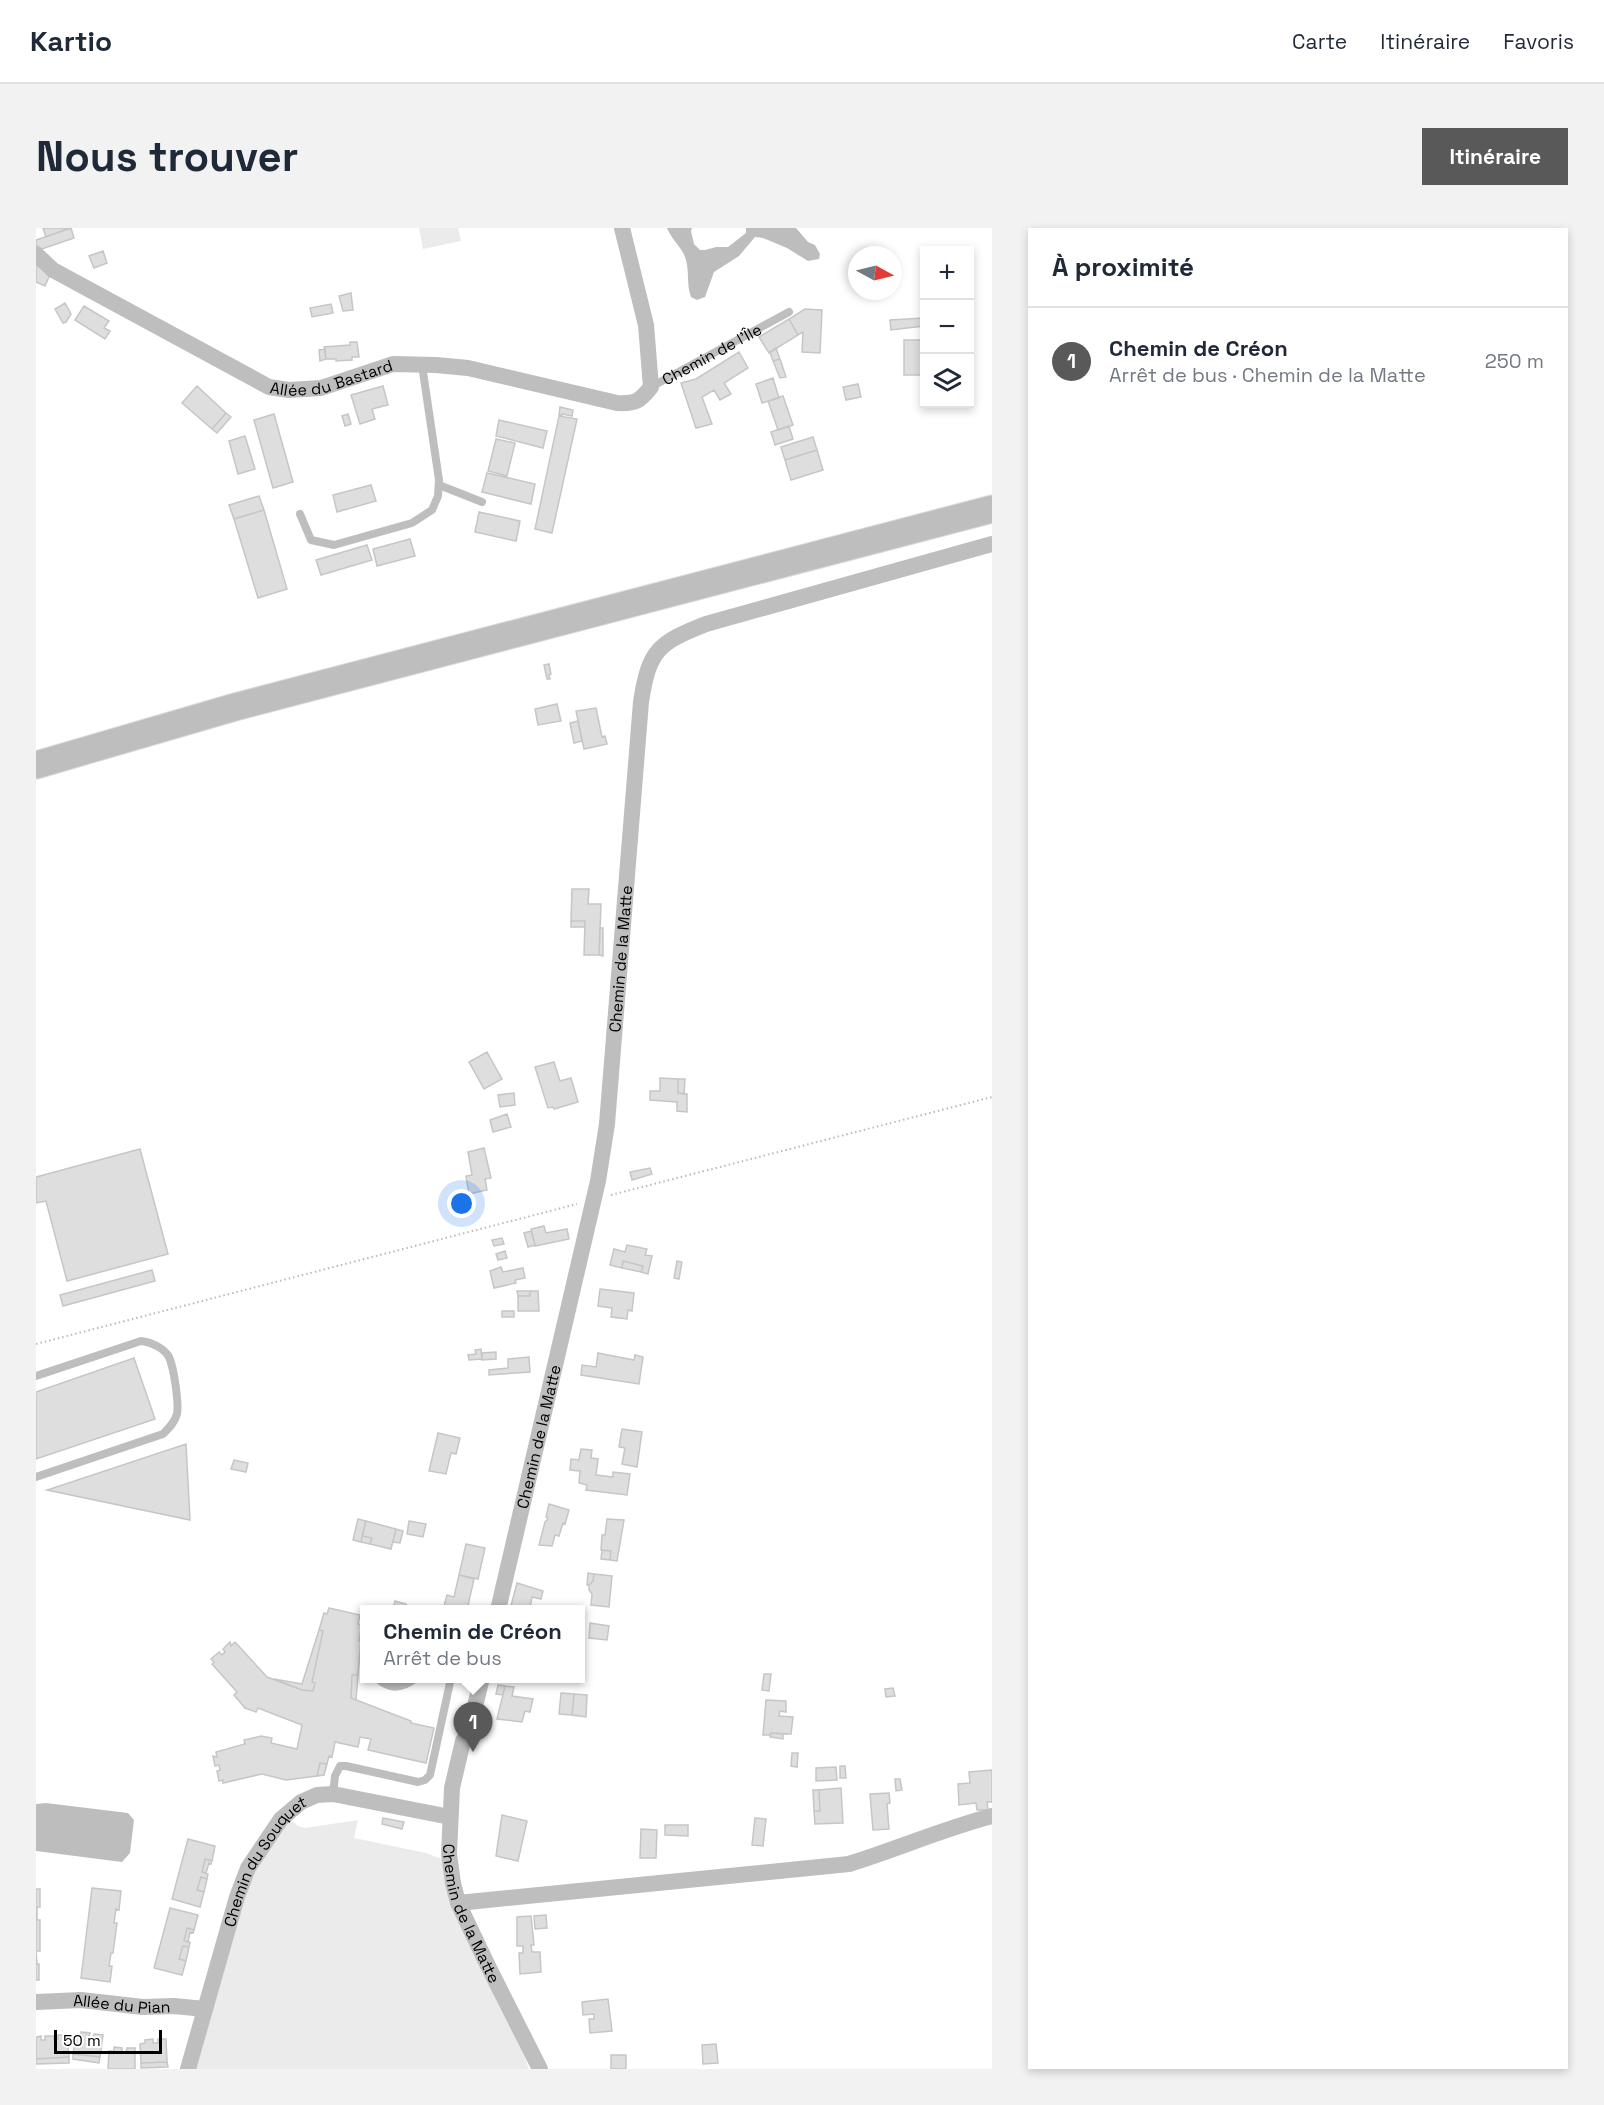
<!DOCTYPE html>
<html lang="fr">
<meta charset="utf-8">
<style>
:root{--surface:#fff;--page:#f2f2f3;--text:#1f2937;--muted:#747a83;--line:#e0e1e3;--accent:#595959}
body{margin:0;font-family:"Space Grotesk",sans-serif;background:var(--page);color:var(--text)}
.controls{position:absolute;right:18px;top:18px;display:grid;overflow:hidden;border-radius:0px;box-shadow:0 3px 9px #0003}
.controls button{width:54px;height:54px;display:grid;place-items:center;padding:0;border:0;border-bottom:2px solid var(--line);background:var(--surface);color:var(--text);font:30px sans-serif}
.compass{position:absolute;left:812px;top:18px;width:54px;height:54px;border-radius:50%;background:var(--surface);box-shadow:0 3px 9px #0003;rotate:97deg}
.scale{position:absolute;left:18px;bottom:15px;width:108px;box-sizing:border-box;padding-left:6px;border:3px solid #000;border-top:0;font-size:16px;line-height:21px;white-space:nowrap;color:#000;-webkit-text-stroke:4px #fff;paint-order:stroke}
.you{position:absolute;left:426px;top:976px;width:21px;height:21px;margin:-15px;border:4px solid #fff;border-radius:50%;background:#1a73e8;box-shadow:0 0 0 9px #1a73e833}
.badge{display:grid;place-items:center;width:39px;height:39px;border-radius:50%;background:var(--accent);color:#fff;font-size:20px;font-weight:700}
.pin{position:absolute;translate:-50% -50px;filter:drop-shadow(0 2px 3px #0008)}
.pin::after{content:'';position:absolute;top:32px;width:21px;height:18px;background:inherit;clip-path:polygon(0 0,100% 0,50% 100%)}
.popup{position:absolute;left:324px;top:1377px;width:225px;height:78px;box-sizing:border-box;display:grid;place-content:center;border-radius:0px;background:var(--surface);filter:drop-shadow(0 2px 4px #0005);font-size:20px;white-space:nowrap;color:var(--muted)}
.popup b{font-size:22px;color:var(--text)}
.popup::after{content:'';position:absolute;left:50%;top:100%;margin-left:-12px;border:12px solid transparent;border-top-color:var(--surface)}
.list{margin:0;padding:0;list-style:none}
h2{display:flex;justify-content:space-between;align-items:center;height:78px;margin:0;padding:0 24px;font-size:26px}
h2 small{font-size:20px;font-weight:400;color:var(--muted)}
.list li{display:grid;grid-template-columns:39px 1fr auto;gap:18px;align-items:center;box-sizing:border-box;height:108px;padding:0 24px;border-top:2px solid var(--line)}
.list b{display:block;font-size:22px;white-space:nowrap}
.list p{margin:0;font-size:20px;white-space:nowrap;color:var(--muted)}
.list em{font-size:20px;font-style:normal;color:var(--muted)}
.icon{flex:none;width:33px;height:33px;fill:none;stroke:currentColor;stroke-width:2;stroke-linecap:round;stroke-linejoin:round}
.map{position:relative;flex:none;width:956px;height:1841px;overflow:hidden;border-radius:0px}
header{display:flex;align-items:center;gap:36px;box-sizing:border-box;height:84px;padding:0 30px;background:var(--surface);border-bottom:2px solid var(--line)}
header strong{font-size:28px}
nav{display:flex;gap:33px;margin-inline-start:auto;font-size:21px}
.intro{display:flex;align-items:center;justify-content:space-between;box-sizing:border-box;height:144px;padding:0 36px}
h1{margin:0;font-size:42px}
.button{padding:15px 27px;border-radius:0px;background:var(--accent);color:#fff;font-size:21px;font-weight:700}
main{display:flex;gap:36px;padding:0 36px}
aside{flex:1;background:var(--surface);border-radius:0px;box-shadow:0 3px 9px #0003}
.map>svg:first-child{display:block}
</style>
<header>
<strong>Kartio</strong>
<nav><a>Carte</a><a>Itinéraire</a><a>Favoris</a></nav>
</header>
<div class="intro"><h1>Nous trouver</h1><a class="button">Itinéraire</a></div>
<main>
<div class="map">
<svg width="956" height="1841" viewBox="0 0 956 1841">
<rect width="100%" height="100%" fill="#fff"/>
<path fill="#ebebeb" d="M383,0h39l3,13 -38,8z
M261,1580l-5,13 6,5 7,2 53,-8 -4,18 72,15 16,6 8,46 72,145 7,19h-335l50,-181z"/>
<path fill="#bdbdbd" d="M631,0h25l-1,3 3,13 6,6h5l11,-3h12l18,-14v-5h50l12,14 7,3 5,9 -1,5 -11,2 -21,-13 -24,-10 -8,-1 -16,19 -25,16 -9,25 -8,3 -6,-3c-5,-13 -1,-27 -6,-40 -3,-9 -13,-17 -18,-29z
M10,1575l82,10 6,7 -4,33 -8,9 -86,-11v-47z"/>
<path fill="#dedede" stroke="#c6c6c6" stroke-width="1.5" d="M7,0h24v1l-21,8z
M35,0l3,10 -32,11 -6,-4v-5z
M67,23l4,12 -13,5 -5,-12z
M0,35l15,9 -6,14 -9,-4z
M315,65l2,17 -10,1 -4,-15z
M29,75l6,11 -5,8 -3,1 -8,-14z
M295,76l2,9 -21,4 -2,-9z
M48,78l25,15 -5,7 6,3 -5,8 -30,-19z
M769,81l17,1 -2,43 -18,-1 1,-20 -5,3 -9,-16z
M888,90v8l-33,4 -1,-10z
M753,91l9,16 -29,18 -10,-16z
M868,112h20v35h-20z
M933,112h3l1,35h-4z
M314,114h7l2,15h-7v3l-16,1v-2h-10l-2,-12 26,-2z
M740,120l4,11 -7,2 -3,-9z
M289,121l1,10 -6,2 -1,-11z
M703,124l9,16 -24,15 7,11 -11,6 -6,-10 -12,7 10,27 -16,4 -15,-45 15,-4z
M744,131l6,18 -6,1 -7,-17z
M737,150l6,20 -17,5 -6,-19z
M822,156l3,13 -15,3 -3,-13z
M161,158l29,27 -14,16 -30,-26z
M347,158l5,19 -16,4 3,10 -15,5 -9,-29z
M747,168l10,29 -15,5 -10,-29z
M524,179l13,3 -1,6 -10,-2v2l-3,-1z
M190,185l5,4 -14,16 -5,-4z
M238,186l19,68 -20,6 -19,-68z
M312,186l3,10 -6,2 -3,-10z
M523,188l18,3 -25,114 -17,-4z
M463,192l48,11 -4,17 -47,-12z
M753,198l4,13 -18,6 -4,-13z
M209,208l10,33 -17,5 -9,-33z
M777,209l4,13 -32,10 -4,-13z
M460,211l19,4 -8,33 -19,-5z
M781,222l6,20 -32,10 -6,-20z
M451,245l48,11 -4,20 -49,-12z
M335,257l5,16 -39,11 -4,-17z
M223,268l5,14 -30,9 -5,-14z
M228,282l23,79 -29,9 -24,-79z
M443,284l41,9 -4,20 -41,-9z
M374,311l5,17 -38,10 -4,-17z
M331,317l5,15 -51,15 -5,-15z
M513,436l2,10 -2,1 1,4h-3l-3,-14z
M521,476l4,17 -23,4 -3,-16z
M560,480l6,29 3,-1 2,8 -23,5 -8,-38z
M542,493l4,20 -8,2 -4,-20z
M536,661h17l-1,15h13l-2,51h-15l1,-34h-14z
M535,693h14v6h-14z
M564,700h3v28l-4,-1z
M451,824l15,27 -18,10 -15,-27z
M518,834l6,19 11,-3 7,24 -24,7 -1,-2 -5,1 -13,-41z
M624,850l18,1v14l9,1v18l-10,-1v-9l-27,-2v-9h10z
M642,851h7l-1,15 -6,-1z
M478,865l1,12 -15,2 -2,-12z
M471,886l4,13 -18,5 -3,-12z
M448,920l7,30 -6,1 2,11 -18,4 -3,-18 6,-1 -4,-23z
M104,921l28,105 -101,27 -21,-80 -10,2v-26z
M614,940l2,6 -20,6 -2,-8z
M508,998l2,7 21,-4 2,10 -34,7 -4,-17z
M495,1003l4,14 -7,2 -4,-14z
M466,1010l2,6 -10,2 -2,-6z
M591,1017l20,4 -2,6 7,1 -4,18 -7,-2 2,-6 -20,-5 -1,7 -12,-3 4,-16 11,3z
M469,1023l2,7 -9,2 -2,-6z
M587,1033l20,5 -2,6 -19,-4z
M641,1033l5,1 -3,17 -5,-1z
M465,1039l2,5 20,-4 2,10 -10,2 1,3 -22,5 -4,-17z
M116,1042l3,11 -92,25 -3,-11z
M564,1061l34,4 -2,18 -4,-1 -1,9 -16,-2 1,-9 -14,-2z
M481,1063h13v5h-12z
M494,1063h8l1,20h-21v-15h12z
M466,1083h12v6h-12z
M445,1121l1,10 -13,1 -1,-5 8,-1 -1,-4z
M460,1124v7l-14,1v-7z
M562,1125l36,7 1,-5 8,2 -4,27 -58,-9 1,-10 14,2z
M493,1129l1,15 -41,3v-5l19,-2v-9z
M98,1130l21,61 -119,40v-67z
M586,1201l20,3 -5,35 -15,-3 3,-16 -6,-1z
M402,1205l22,5 -4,16 -5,-1 -5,21 -17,-3z
M150,1216l4,76 -143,-30z
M545,1221l11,1 -1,8 7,1 -2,16 17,2v-5l17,2 -3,21 -41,-5 1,-5 -8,-2 1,-12 -10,-1 1,-11 8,1z
M198,1232l14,3 -2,9 -15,-3z
M513,1276l20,6 -4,14 -2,-1 -4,13 -4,-1 -3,11 -13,-1 6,-23 2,-2 1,-2 -2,-1z
M322,1291l8,2 -5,21 -8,-2z
M571,1291l17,1 -7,41 -7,-1 1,-9 -10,-1 1,-15h3z
M330,1293l30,8 -5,20 -21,-5 2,-6 -10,-2z
M373,1293l17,3 -3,13 -16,-3z
M360,1301l7,2 -3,12 -7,-1z
M326,1308l10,2 -2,6 -9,-2z
M430,1316l19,4 -7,31 -19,-4z
M566,1322l9,1 -1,9 -9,-1z
M552,1345l6,1 -1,7 -4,4h-2z
M558,1346l18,2 -3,31 -18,-2 1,-11 -3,-4v-5l4,-4z
M423,1347l15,4 -7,31h-24l4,-15 7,2z
M481,1355l26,8 -2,8 -9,-2 -2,12 -19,-3z
M359,1373l11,3 -2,6 -11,-1z
M293,1380l31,7 -2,9 4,1 -3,16h2l-3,34h-6l-1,23 60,23v2l23,5 -8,35 -58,-13 3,-11 -11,-2 -2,10 -23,-5 -3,15 -3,-1 -2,8 -7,-1 -3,13 -31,4 -24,-6 -39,9v-3l-4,1 -2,-10 3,-1 -1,-5 -4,1 -2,-10 4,1 -1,-5 29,-8 -1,-4 17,-4 11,2 -1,5 26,6 5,-24 -44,-17 -2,4 -11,-4 -11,-13 3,-3 -25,-28 2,-2 -3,-3 8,-7 3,3 3,-3 -2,-3 7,-7 1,4 4,-4 32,35 35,13 11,1 2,-8 -3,-1 11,-51 -4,-1 5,-17 3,1z
M554,1395l19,3 -2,14 -18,-2z
M283,1402l4,1 -11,51 3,1 -2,8 -11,-1 -28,-11 28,5z
M728,1446h7l-2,17 -7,-1z
M316,1447h6l-2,25 -5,-2z
M462,1457l7,1 -2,9 -7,-1z
M469,1458l9,1 -2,9 21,3 -3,13 -5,-1 -3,11 -25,-3z
M857,1460l2,8 -9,1 -1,-8z
M525,1465l13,1 -2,21 -13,-1z
M538,1466l13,1 -1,22 -14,-2z
M730,1472l20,1v11l-6,-1 -1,5 14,1 -2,17 -20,-1 -1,2h-7z
M735,1505l12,1v5l-13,-2z
M756,1525h6l-1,14 -6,-1z
M284,1535l7,1 -3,11 -7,1z
M804,1538h5l1,12h-6z
M800,1539l1,13 -21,1v-13z
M956,1542v32h-5l1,8h-11l-1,-7 -17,2 -1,-21 12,-1 -1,-11z
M859,1551h5l2,11 -6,1z
M805,1560l2,35 -28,1 -1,-13h6l-1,-21z
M777,1562h6l1,21h-6z
M853,1565l1,10 -3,1 2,25 -16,1 -3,-36z
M466,1587l25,6 -9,40 -22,-5z
M347,1590l21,4 -2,7 -20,-5z
M719,1590l11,1 -3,27 -11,-1z
M629,1597h23v11l-23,-1z
M605,1601l16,1 -1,28h-16z
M152,1611l27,7 -3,15 -7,-2 -3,13 6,2 -1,5 -6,-2 -4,13 7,2 -4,15 -28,-8z
M169,1631l7,2 -1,3 -2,-1 -3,10 -4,-1z
M165,1649l6,2 -3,13 -7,-2z
M56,1660l29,3 -2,19 -3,-1 -2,14h3l-4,30h-2l-2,13h3l-2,16 -29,-4z
M0,1661h4v18h-3v13h3v31h-4l1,13h2v16h-3z
M134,1680l28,7 -4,15 -7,-2 -3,13 6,1 -1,5 -6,-1 -4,13 7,2 -4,14 -28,-7z
M510,1687l1,13 -12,1 -1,-13z
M495,1688l3,29h-3l1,7h8l1,20 -21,2 -1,-21h4v-7h-6v-29z
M151,1700l7,2 -1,3 -3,-1 -2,10 -4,-1z
M147,1718l6,1 -3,14 -7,-2z
M572,1771l4,32 -22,2 -1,-14h5v-5l-11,1 -1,-13z
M45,1804l9,1 -1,4h4l1,-3 9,1 -3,22 -27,-3 3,-19 5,1z
M22,1807h9l2,22 -33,2v-22l5,-1v4h4v-4h9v3h4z
M117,1811v4h5v-4h8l1,23 -26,1 -1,-19 5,-1v-3z
M680,1816l2,19 -15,1 -1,-19z
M78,1819l8,1v4h4l1,-4h8v21h-27l1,-18h5z
M37,1826l27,3 -1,6 -26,-4z
M575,1827h15v14h-15z
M33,1829v6l-33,1v-5z
M131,1834l1,5 -27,1v-5z"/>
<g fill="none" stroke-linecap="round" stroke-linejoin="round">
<defs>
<path id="primary" d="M0,537l199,-58 757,-198"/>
</defs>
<use href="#primary" stroke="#dbdbdb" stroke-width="29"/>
<path stroke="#b9b9b9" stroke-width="2" stroke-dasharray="1.5 3" stroke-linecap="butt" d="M575,967l381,-98
M0,1116l541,-140"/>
<g stroke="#bebebe" stroke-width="8">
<path id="s1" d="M615,159l138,-75"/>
<path d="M403,257l43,17"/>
<path d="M264,286l11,26 23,5 78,-22 20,-13 6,-14 1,-16 -17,-115"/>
<path d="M0,1148l105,-35c10,1 23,7 28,16 5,11 10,46 8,57 -2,8 -8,14 -14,20l-127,43"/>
<path d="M341,1450c13,13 26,10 39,0"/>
<path d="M297,1566l2,-18 5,-10h6l72,16 7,-2 5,-5 21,-97"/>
</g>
<g stroke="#bebebe" stroke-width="16">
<path id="s2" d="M0,26l17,16 216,117 20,3 32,-2 72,-24 43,1 32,3 149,35c19,1 23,-2 34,-16l-5,-62 -24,-97"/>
<path id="s3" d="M462,1382l100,-429 9,-57 34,-422c8,-52 17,-59 65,-78l286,-80"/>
<path id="s4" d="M446,1450l-13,52 -6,11 -11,47 -3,66 4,29 5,20 31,65 51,101"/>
<path d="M422,1675l391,-39c48,-15 94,-35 143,-48"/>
<path id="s5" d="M0,1774l45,-2 62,7 31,-1 31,3"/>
<path id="s6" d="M152,1841l49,-172 11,-29 33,-49 20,-17 16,-7 16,-1 117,23"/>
</g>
<use href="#primary" stroke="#bebebe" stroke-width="27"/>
</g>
<g text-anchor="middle" stroke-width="4.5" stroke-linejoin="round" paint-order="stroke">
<g font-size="16" fill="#000" stroke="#fff">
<text dy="6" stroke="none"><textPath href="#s1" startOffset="69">Chemin de l'Île</textPath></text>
<text dy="6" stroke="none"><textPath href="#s2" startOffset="333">Allée du Bastard</textPath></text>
<text dy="6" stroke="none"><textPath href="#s3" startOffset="664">Chemin de la Matte</textPath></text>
<text dy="6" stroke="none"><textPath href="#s3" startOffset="178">Chemin de la Matte</textPath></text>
<text dy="6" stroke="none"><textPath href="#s6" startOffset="224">Chemin du Souquet</textPath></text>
<text dy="6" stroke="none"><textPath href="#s4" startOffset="244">Chemin de la Matte</textPath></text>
<text dy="6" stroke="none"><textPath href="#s5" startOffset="86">Allée du Pian</textPath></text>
</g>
</g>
</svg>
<div class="controls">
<button>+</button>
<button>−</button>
<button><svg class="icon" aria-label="layers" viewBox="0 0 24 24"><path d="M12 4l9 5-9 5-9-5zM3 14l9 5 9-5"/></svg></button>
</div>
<svg class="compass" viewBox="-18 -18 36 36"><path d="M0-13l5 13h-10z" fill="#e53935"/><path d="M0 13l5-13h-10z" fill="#747a83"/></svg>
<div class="scale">50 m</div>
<div class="you"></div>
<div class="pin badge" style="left:437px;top:1524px">1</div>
<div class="popup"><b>Chemin de Créon</b>Arrêt de bus</div>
</div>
<aside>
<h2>À proximité<small></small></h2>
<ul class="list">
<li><span class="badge">1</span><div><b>Chemin de Créon</b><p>Arrêt de bus · Chemin de la Matte</p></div><em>250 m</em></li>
</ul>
</aside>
</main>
